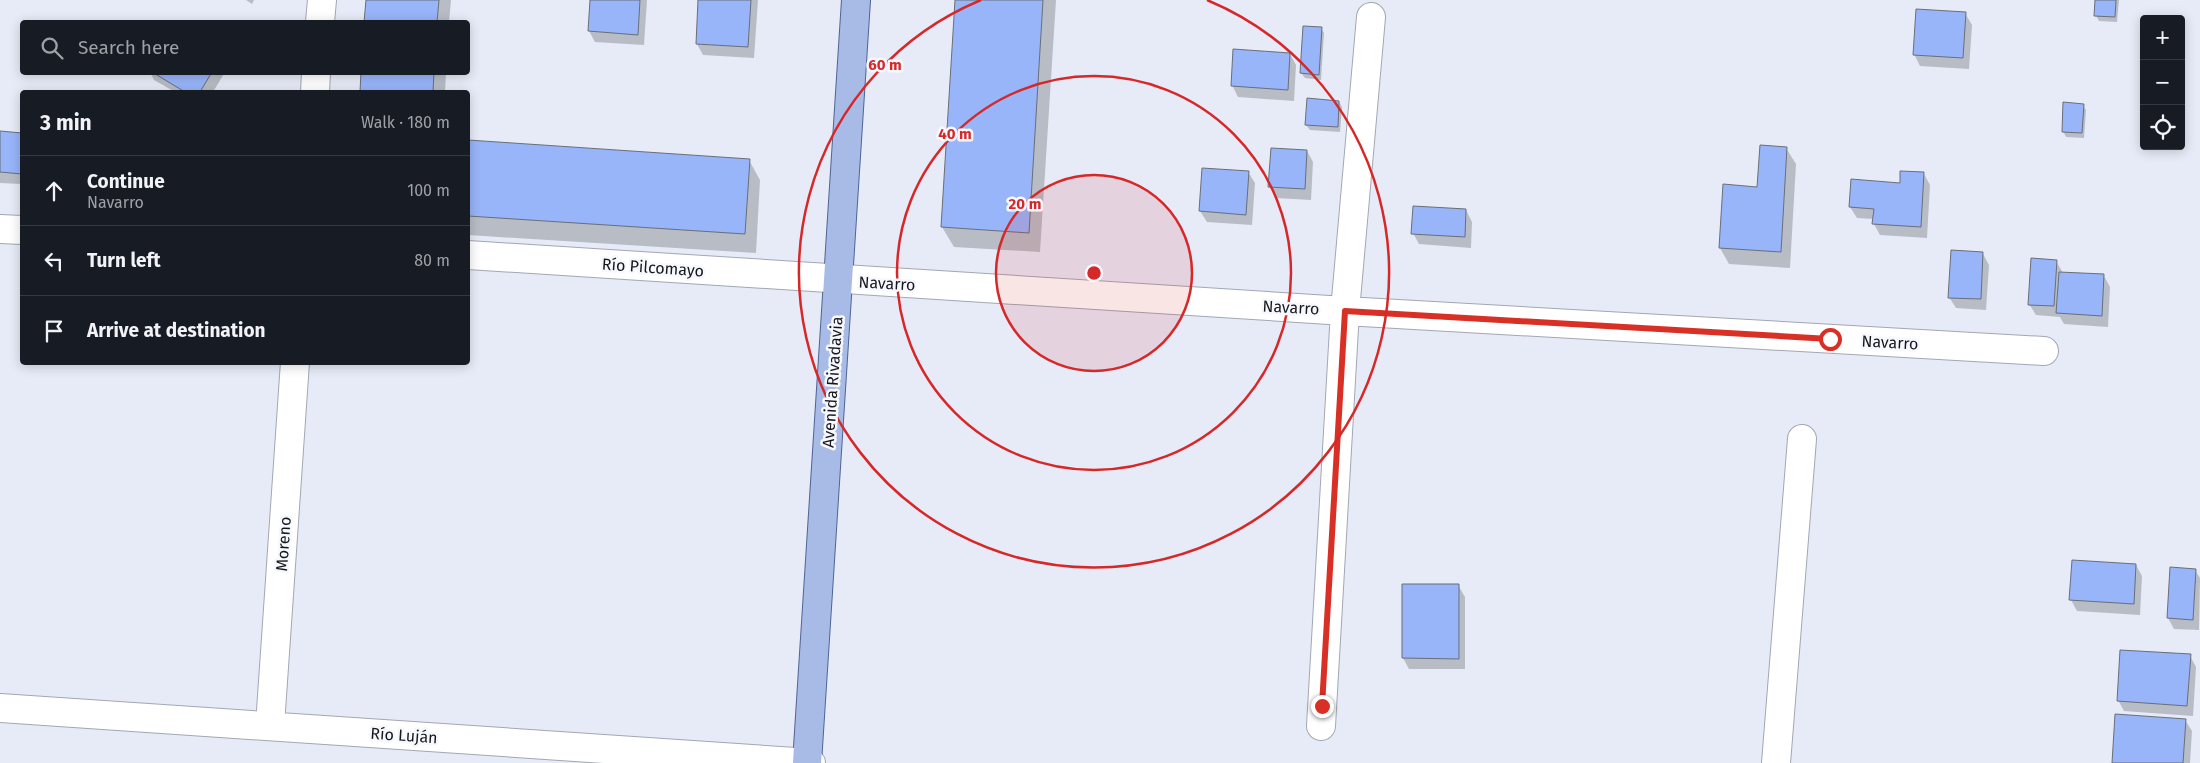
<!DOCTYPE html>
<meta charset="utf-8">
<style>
:root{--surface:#171b24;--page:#20242c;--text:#f1f3f6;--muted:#9ea1a6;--line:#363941}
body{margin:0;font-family:"Fira Sans",sans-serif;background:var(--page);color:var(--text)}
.controls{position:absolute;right:15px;top:15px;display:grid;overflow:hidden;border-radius:5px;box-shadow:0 2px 12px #0003}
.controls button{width:45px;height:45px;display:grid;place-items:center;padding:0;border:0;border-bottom:1px solid var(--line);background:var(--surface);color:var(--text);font:25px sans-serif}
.stop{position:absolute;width:15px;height:15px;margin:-11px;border:4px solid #d93025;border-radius:50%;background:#fff}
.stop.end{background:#d93025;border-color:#fff;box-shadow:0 1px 5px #0008}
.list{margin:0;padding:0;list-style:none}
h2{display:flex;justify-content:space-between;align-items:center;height:65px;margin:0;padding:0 20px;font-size:21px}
h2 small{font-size:16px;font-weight:400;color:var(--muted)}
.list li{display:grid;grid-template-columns:32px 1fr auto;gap:15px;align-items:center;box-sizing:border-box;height:70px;padding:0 20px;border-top:1px solid var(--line)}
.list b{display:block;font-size:19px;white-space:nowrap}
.list p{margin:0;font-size:16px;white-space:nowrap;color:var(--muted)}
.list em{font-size:16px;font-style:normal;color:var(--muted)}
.icon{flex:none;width:28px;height:28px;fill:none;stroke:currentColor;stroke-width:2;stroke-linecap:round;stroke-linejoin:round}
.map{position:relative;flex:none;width:2200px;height:763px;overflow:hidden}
.search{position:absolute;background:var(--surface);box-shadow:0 2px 12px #0003;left:20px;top:20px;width:450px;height:55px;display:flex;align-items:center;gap:12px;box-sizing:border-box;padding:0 18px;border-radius:5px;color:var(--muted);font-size:19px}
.panel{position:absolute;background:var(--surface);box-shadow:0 2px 12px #0003;left:20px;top:90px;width:450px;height:275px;border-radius:5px}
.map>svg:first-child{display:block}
</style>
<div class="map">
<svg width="2200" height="763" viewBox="0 0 2200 763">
<rect width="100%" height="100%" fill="#e6ebf7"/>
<path fill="#0003" d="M246,0h8l-2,4z
M367,0h84l-2,22h-84z
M591,0h56l-3,45 -49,-3 -6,-11z
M700,0h58l-4,58 -51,-3 -6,-11z
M956,0h100l-16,252 -86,-5 -12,-20z
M2097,0h22l-2,22 -18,-1 -3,-5z
M1965,13l7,12 -3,44 -49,-3 -6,-12z
M1321,28l3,5 -3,47 -16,-2 -4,-5z
M1290,54l6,11 -2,36 -56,-4 -6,-12z
M150,72h75l-12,20h-38l-21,-12z
M362,72h84l-1,20h-84z
M1339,102l3,5 -2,25 -30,-2 -4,-5z
M2083,105l3,5 -2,28 -18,-1 -3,-6z
M0,132l22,2v50l-22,-1z
M468,141l281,19 11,20 -4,73 -288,-18z
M1786,148l10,16 -6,104 -61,-4 -9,-16 4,-62 34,2z
M1307,151l6,11 -2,38 -35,-2 -6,-12z
M1203,169l45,3 7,11 -3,42 -45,-3 -7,-11z
M1924,174l6,11 -3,53 -47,-3 -6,-11v-5l-17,-1 -7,-11z
M1466,210l6,12 -1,26 -52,-4 -6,-11z
M1983,254l6,11 -3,45 -30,-2 -7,-11z
M2056,261l7,12 41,3 6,11 -2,40 -44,-3 -4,-7 -24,-2 -7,-11z
M2136,565l6,11 -2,39 -63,-4 -6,-11z
M2195,570l5,8 -1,52 -25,-1 -6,-11z
M1458,585l7,12v72h-56l-6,-11z
M2190,656l6,11 -3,49 -69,-5 -6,-11z
M2185,720l7,11 -2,32h-77z"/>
<path fill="#98b5f9" stroke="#696e79" d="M366,0h73l-2,22h-73z
M590,0h50l-2,35 -50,-4z
M698,0h53l-3,47 -52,-3z
M955,0h88l-14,233 -88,-6z
M2095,0h21l-1,17 -21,-1z
M1916,9l50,3 -3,46 -50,-3z
M1303,26l19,1 -3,48 -19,-2z
M1233,49l57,4 -2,37 -57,-4z
M152,72h60l-12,20h-15z
M361,72h73l-1,20h-73z
M1307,98l32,3 -1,26 -33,-2z
M2063,102l21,2 -2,29 -20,-1z
M0,131l22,2v41l-22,-2z
M468,140l282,19 -5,75 -277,-18z
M1760,145l27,2 -6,105 -62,-4 4,-64 34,3z
M1271,148l36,2 -2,39 -37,-2z
M1202,168l47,3 -3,44 -47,-4z
M1900,171l24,1 -3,55 -49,-3 2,-15 -25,-2 2,-28 49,4z
M1413,206l53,3 -1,28 -54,-3z
M1951,250l32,2 -2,47 -33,-1z
M2031,258l26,2 -3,46 -26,-1z
M2059,272l45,2 -2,42 -46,-3z
M2072,560l64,4 -2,40 -65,-4z
M2170,567l26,2 -3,51 -26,-2z
M1402,584h57v75l-57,-1z
M2120,650l71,4 -4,52 -70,-5z
M2115,714l71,5 -3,44h-71z"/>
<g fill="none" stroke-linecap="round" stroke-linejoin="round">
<defs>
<path id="minor" d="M320,22l2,-22
M315,92l1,-20
M0,229l22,1
M468,255l877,56 699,40
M0,708l811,55
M270,725l25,-363
M1321,726l24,-415 26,-294
M1776,763l26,-324"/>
<path id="major" d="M807,763l49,-763"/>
</defs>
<use href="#minor" stroke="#a2a7b3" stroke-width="30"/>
<use href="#major" stroke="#4f6495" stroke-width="30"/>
<use href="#minor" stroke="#fff" stroke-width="28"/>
<use href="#major" stroke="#a8bbe7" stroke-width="28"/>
</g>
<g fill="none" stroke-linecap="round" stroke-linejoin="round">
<path stroke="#d93025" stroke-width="6" d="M1322,706l23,-395 485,28"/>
</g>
<circle cx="1094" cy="273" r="98" fill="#d62828" fill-opacity=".12"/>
<g fill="none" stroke="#d62828" stroke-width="2.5">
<circle cx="1094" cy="273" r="98"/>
<circle cx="1094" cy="273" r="197"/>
<path d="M1207 0A295 295 0 1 1 981 0"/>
</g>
<g text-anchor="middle" stroke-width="5" stroke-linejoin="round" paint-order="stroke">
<g font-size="16" fill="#15171b" stroke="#f6f8fd">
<text transform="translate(653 267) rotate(4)" y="6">Río Pilcomayo</text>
<text transform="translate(887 283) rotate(3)" y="6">Navarro</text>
<text transform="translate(1291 307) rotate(3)" y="6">Navarro</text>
<text transform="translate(1890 342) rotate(3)" y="6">Navarro</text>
<text transform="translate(832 382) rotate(-86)" y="6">Avenida Rivadavia</text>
<text transform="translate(283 544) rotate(-86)" y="6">Moreno</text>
<text transform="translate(404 735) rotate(4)" y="6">Río Luján</text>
</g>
</g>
<circle cx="1094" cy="273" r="8" fill="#d62828" stroke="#f6f8fd" stroke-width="2.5"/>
<g font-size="15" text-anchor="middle" font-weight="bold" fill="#d62828" stroke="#f6f8fd" stroke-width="5" stroke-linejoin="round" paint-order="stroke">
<text x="885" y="70">60 m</text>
<text x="955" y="139">40 m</text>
<text x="1025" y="209">20 m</text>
</g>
</svg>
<div class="controls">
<button>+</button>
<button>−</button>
<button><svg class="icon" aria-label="locate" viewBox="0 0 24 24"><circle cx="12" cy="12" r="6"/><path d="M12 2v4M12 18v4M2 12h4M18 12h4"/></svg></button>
</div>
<div class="stop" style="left:1830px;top:339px"></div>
<div class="stop end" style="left:1322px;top:706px"></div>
<div class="search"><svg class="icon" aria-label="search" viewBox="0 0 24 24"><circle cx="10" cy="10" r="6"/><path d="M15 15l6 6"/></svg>Search here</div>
<section class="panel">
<h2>3 min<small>Walk · 180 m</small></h2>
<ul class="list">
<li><svg class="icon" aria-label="ahead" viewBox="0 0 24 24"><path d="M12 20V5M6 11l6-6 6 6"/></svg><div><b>Continue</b><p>Navarro</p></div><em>100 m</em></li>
<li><svg class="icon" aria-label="left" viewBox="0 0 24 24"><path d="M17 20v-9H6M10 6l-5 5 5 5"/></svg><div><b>Turn left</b></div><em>80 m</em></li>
<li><svg class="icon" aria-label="arrive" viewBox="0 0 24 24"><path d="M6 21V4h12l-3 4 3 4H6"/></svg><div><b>Arrive at destination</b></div></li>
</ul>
</section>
</div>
